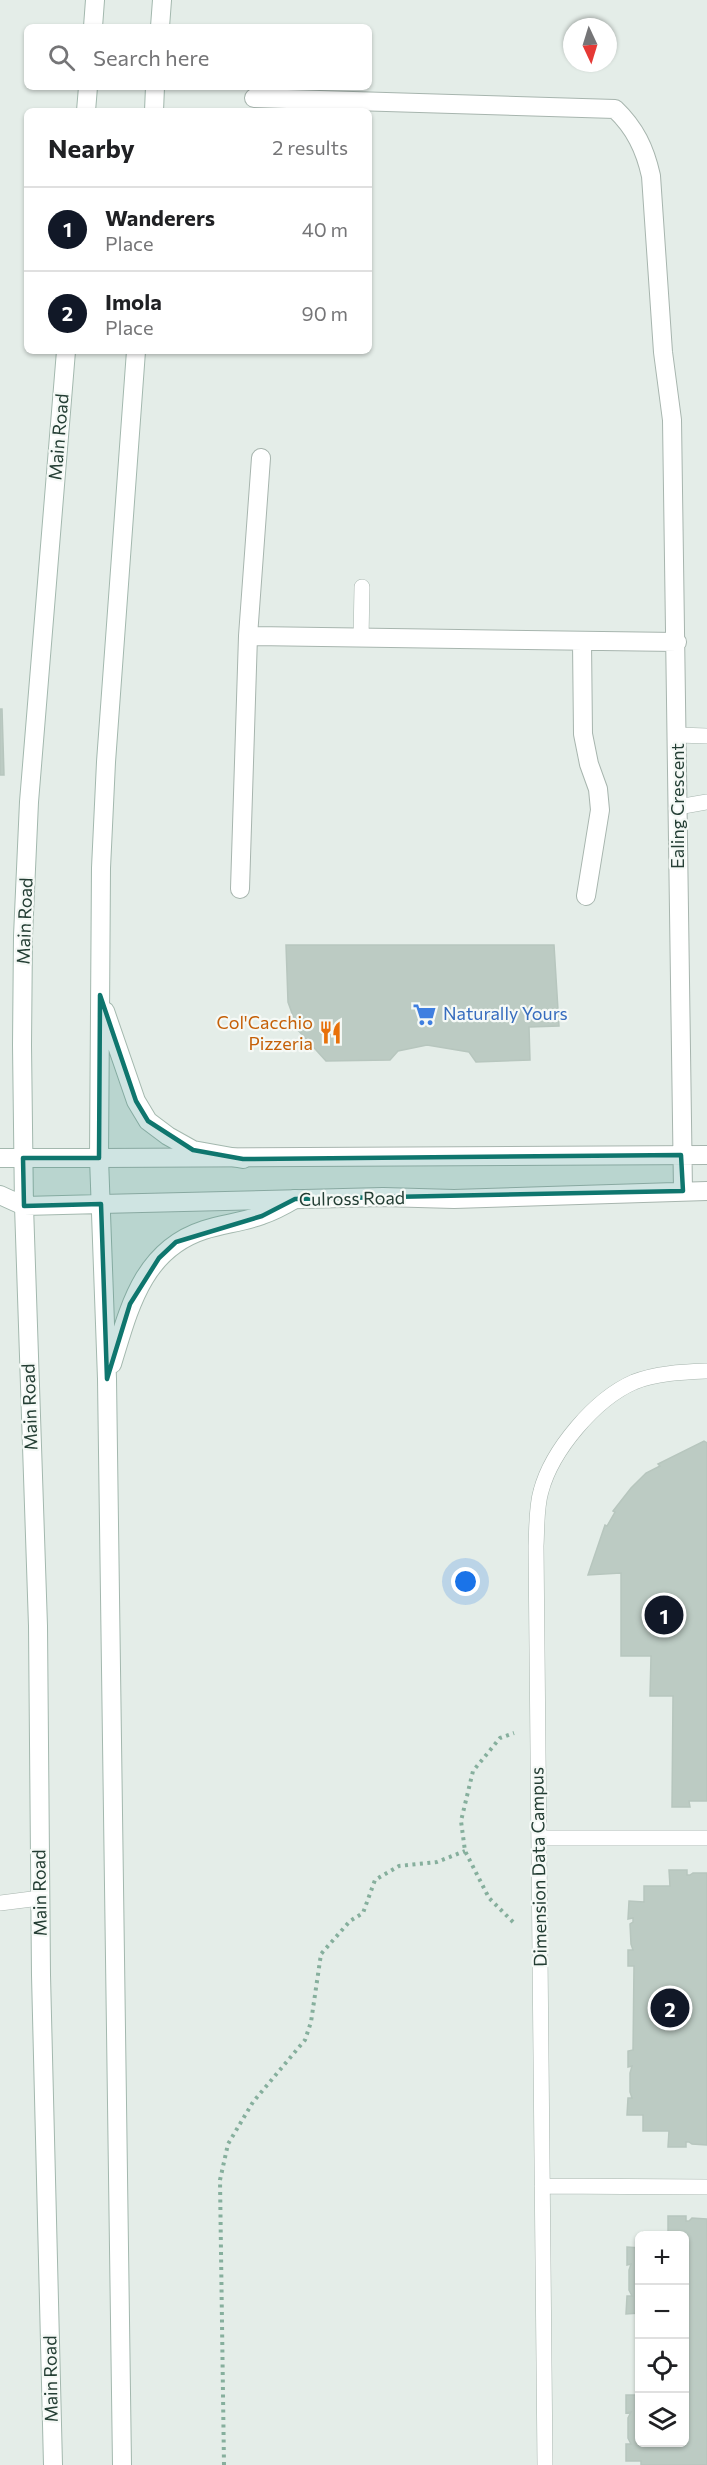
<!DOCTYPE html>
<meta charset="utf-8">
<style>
:root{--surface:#fff;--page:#f2f2f2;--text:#202124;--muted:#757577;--line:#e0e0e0;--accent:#111827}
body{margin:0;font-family:Commissioner,sans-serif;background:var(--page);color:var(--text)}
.controls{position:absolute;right:18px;bottom:18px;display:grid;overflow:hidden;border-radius:9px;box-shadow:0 2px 4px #0004}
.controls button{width:54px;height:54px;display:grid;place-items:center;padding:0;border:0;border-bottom:2px solid var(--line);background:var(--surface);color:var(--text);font:30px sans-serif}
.compass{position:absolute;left:563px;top:18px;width:54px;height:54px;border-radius:50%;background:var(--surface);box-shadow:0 2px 4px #0004;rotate:176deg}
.you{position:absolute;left:466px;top:1582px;width:21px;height:21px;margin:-15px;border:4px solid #fff;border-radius:50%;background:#1a73e8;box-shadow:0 0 0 9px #1a73e833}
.badge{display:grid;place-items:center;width:39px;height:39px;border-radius:50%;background:var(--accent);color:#fff;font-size:20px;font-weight:700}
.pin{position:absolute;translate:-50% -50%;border:3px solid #fff;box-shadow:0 2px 6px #0006}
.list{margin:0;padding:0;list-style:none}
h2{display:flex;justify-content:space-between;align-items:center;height:78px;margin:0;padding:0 24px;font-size:26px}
h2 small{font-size:20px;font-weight:400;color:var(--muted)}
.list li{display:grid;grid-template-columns:39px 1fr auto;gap:18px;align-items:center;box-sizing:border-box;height:84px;padding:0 24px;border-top:2px solid var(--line)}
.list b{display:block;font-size:22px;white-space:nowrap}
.list p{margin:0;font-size:20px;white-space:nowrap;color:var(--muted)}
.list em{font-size:20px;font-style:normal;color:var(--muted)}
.icon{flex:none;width:33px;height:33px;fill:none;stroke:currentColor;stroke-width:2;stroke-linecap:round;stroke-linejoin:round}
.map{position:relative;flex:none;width:707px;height:2465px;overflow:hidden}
.search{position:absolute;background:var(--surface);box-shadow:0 2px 4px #0004;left:24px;top:24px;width:348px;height:66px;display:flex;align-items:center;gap:15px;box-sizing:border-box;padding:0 21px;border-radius:9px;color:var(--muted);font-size:22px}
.panel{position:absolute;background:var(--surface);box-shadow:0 2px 4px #0004;left:24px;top:108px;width:348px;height:246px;border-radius:9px}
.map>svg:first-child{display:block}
</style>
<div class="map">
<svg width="707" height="2465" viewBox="0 0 707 2465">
<rect width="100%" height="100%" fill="#e4ede8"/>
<path fill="#bccbc3" stroke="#b7c6be" stroke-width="1.5" d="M0,709h2l2,66h-4z
M286,945h268l5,81 -30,1 1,33 -54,2 -7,-10 -42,-7 -29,6 -8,9 -64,1 -28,-31 -10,-28z
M704,1441l3,2v358h-18l1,6h-18l1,-111h-23l1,-40h-30v-83l-33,2 17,-50 2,1 8,-14 -2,-1 18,-23 15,-15 14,-7 -2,-2z
M669,1870h18v5h3l3,-2h14v272l-15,-1 -3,-2h-3v5h-18l1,-16h-26v-16h-16l1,-17h4l-2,-6v-19l2,-7 -4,1v-16l5,-1 1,-84h-6v-16h5l-2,-6 -1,-20 3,-2v-4l-5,1 1,-18 15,1v-16h26z
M668,2216h18v5h3l3,-3 15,1v246h-66v-4h-15v-17h5l-3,-6v-20l3,-6 -5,1v-18h14v47h44v-206h-41v-4h25z
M627,2247l13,1v65l-14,1 1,-18h5l-3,-6v-20l2,-6 -4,1z"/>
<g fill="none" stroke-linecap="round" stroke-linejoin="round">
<defs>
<path id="lane" d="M361,638l1,-51
M678,735l29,1
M678,807l29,-5
M539,1838h168
M0,1903l40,-5
M542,2186l165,1
M545,2465l-9,-919c1,-17 0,-38 5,-55 11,-41 54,-92 93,-109 22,-9 50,-10 73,-11"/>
<path id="street" d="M254,98l361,11c20,19 30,40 36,67l12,176 9,68 11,771
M248,636l429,6
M582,642l1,92 6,30 9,25 2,21 -14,86
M240,889l8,-253 13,-178
M99,1158l608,-3
M101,1204l282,-7 71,2 253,-8"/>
<path id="secondary" d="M93,27l2,-27
M160,27l2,-27
M86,111l2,-24
M154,111l1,-24
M105,1011l31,90 12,20 20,15 25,14 50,9
M0,1158h99
M0,1195l24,11 77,-2
M112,1364c17,-55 30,-114 92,-134 19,-6 39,-8 58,-15 12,-4 23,-10 33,-16
M53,2465l-12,-490 -3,-349 -14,-420 -2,-161 1,-109 6,-134 37,-451
M122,2465l-15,-1086 -8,-221 2,-290 5,-106 30,-411"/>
</defs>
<use href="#lane" stroke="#a7b5ae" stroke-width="16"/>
<use href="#street" stroke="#a7b5ae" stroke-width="20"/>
<use href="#secondary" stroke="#a3b8ae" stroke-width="20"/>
<path stroke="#86af9d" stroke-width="4" stroke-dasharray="3 4.5" stroke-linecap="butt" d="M513,1922l-24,-24 -24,-47 -4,-30 12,-50 27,-33 14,-5
M224,2465l-4,-285 8,-36 25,-42 52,-62 6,-18 10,-68 29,-33 13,-8 12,-33 24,-14 38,-4 28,-11"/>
<use href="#lane" stroke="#fff" stroke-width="15"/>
<use href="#street" stroke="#fff" stroke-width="18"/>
<use href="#secondary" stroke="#fff" stroke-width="18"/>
</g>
<path fill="#0f766e" fill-opacity="0.2" stroke="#0f766e" stroke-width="4.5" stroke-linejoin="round" d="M100,995l36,106 12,20 45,29 50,9 438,-4 2,36 -388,8 -33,17 -86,26 -17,16 -29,46 -23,75 -6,-175 -77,2 -1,-48h76z"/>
<defs>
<symbol id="supermarket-bare" viewBox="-9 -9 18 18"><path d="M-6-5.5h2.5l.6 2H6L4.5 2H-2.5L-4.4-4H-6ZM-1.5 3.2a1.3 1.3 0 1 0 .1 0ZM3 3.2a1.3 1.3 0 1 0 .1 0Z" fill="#3f7fe0" stroke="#f5f9f6" stroke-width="2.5" paint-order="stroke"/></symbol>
<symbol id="restaurant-bare" viewBox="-9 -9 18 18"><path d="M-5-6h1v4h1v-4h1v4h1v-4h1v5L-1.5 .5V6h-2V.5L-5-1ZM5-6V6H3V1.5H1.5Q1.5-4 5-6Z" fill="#e8710a" stroke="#f5f9f6" stroke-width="2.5" paint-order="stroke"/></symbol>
</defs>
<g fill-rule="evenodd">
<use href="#supermarket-bare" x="408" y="998" width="33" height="33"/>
<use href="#restaurant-bare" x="314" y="1016" width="33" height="33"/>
</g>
<g text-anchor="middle" stroke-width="4.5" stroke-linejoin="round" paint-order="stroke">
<g font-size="18" fill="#243e34" stroke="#f5f9f6">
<text transform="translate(59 437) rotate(-85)" y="6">Main Road</text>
<text transform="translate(678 806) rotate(-90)" y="6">Ealing Crescent</text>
<text transform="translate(25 921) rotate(-88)" y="6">Main Road</text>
<text transform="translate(352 1199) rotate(-1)" y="6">Culross Road</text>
<text transform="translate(30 1407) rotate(-92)" y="6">Main Road</text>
<text transform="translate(539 1867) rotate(-91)" y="6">Dimension Data Campus</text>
<text transform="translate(40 1893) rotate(-91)" y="6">Main Road</text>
<text transform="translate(51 2379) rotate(-91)" y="6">Main Road</text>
</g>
<g font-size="18" fill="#366cbe" stroke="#f5f9f6" text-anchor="start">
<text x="443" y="1020">Naturally Yours</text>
</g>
<g font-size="18" fill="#c56008" stroke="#f5f9f6" text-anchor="end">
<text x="313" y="1029">Col'Cacchio<tspan x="313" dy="21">Pizzeria</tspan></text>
</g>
</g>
</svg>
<div class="controls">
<button>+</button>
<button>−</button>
<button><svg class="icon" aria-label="locate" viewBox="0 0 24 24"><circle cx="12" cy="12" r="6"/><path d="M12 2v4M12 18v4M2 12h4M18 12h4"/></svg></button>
<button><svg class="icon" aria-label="layers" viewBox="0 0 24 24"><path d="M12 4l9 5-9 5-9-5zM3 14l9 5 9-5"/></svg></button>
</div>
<svg class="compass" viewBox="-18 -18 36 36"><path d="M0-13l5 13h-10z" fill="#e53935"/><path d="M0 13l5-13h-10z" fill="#757577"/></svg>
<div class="you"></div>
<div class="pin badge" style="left:664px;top:1615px">1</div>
<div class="pin badge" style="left:670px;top:2008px">2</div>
<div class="search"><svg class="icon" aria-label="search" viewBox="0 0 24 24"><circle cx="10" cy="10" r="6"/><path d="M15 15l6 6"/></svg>Search here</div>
<section class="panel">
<h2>Nearby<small>2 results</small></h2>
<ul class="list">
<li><span class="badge">1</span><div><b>Wanderers</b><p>Place</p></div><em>40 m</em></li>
<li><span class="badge">2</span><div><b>Imola</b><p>Place</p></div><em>90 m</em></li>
</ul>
</section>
</div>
